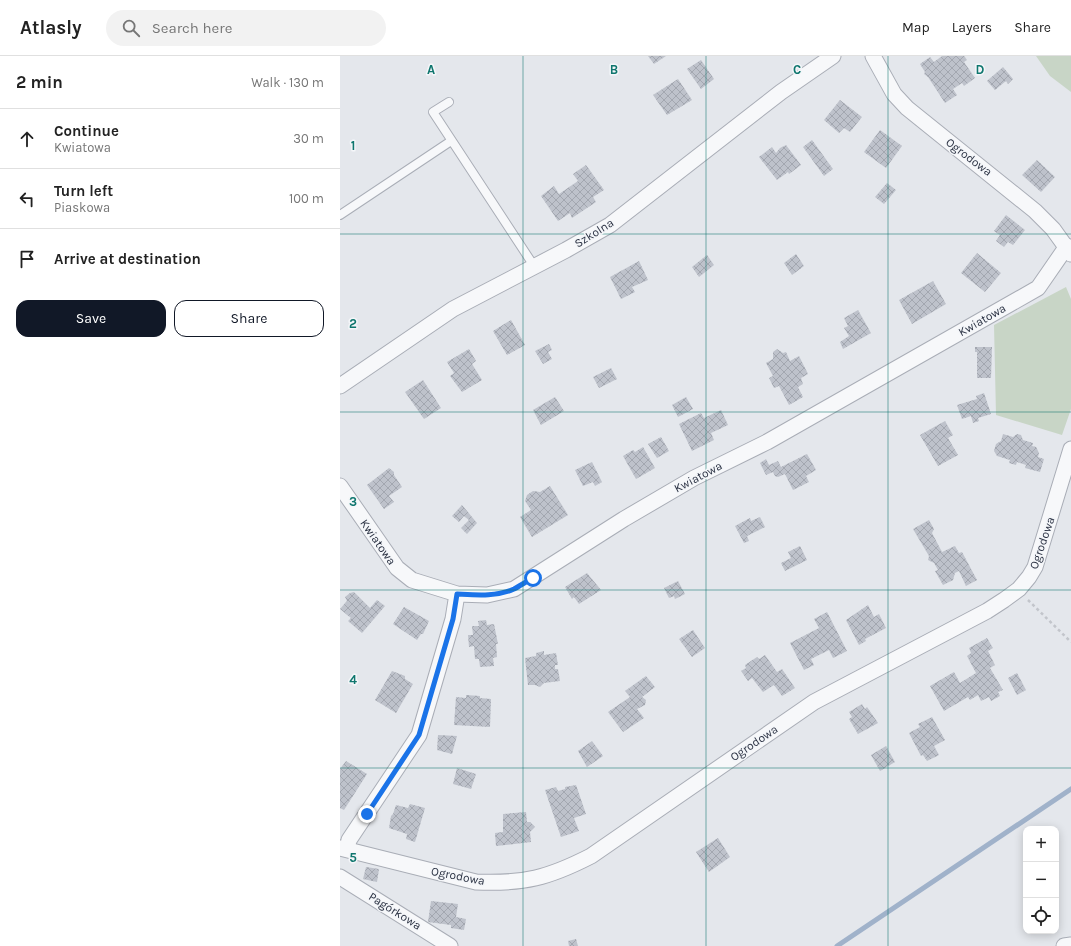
<!DOCTYPE html>
<meta charset="utf-8">
<style>
:root{--surface:#fff;--page:#f2f2f2;--text:#222;--muted:#767676;--line:#e0e0e0;--accent:#111827}
body{margin:0;font-family:Karla,sans-serif;background:var(--page);color:var(--text)}
.controls{position:absolute;right:12px;bottom:12px;display:grid;overflow:hidden;border-radius:8px;box-shadow:0 2px 10px #0003}
.controls button{width:36px;height:36px;display:grid;place-items:center;padding:0;border:0;border-bottom:1px solid var(--line);background:var(--surface);color:var(--text);font:20px sans-serif}
.stop{position:absolute;width:12px;height:12px;margin:-9px;border:3px solid #1a73e8;border-radius:50%;background:#fff}
.stop.end{background:#1a73e8;border-color:#fff;box-shadow:0 1px 4px #0008}
.list{margin:0;padding:0;list-style:none}
h2{display:flex;justify-content:space-between;align-items:center;height:52px;margin:0;padding:0 16px;font-size:17px}
h2 small{font-size:13px;font-weight:400;color:var(--muted)}
.list li{display:grid;grid-template-columns:26px 1fr auto;gap:12px;align-items:center;box-sizing:border-box;height:60px;padding:0 16px;border-top:1px solid var(--line)}
.list b{display:block;font-size:15px;white-space:nowrap}
.list p{margin:0;font-size:13px;white-space:nowrap;color:var(--muted)}
.list em{font-size:13px;font-style:normal;color:var(--muted)}
.actions{display:flex;gap:8px;padding:12px 16px}
.actions a{flex:1;padding:9px 0;border:1px solid var(--accent);border-radius:12px;text-align:center;font-size:14px;color:var(--accent)}
.actions .main{background:var(--accent);color:#fff}
.icon{flex:none;width:22px;height:22px;fill:none;stroke:currentColor;stroke-width:2;stroke-linecap:round;stroke-linejoin:round}
.map{position:relative;flex:none;width:731px;height:890px;overflow:hidden}
header{display:flex;align-items:center;gap:24px;box-sizing:border-box;height:56px;padding:0 20px;background:var(--surface);border-bottom:1px solid var(--line)}
header strong{font-size:19px}
nav{display:flex;gap:22px;margin-inline-start:auto;font-size:14px}
.search{width:280px;height:36px;background:var(--page);display:flex;align-items:center;gap:10px;box-sizing:border-box;padding:0 14px;border-radius:22px;color:var(--muted);font-size:15px}
main{display:flex}
aside{flex:1;background:var(--surface)}
.map>svg:first-child{display:block}
</style>
<header>
<strong>Atlasly</strong>
<div class="search"><svg class="icon" aria-label="search" viewBox="0 0 24 24"><circle cx="10" cy="10" r="6"/><path d="M15 15l6 6"/></svg>Search here</div>
<nav><a>Map</a><a>Layers</a><a>Share</a></nav>
</header>
<main>
<aside>
<h2>2 min<small>Walk · 130 m</small></h2>
<ul class="list">
<li><svg class="icon" aria-label="ahead" viewBox="0 0 24 24"><path d="M12 20V5M6 11l6-6 6 6"/></svg><div><b>Continue</b><p>Kwiatowa</p></div><em>30 m</em></li>
<li><svg class="icon" aria-label="left" viewBox="0 0 24 24"><path d="M17 20v-9H6M10 6l-5 5 5 5"/></svg><div><b>Turn left</b><p>Piaskowa</p></div><em>100 m</em></li>
<li><svg class="icon" aria-label="arrive" viewBox="0 0 24 24"><path d="M6 21V4h12l-3 4 3 4H6"/></svg><div><b>Arrive at destination</b></div></li>
</ul>
<div class="actions"><a class="main">Save</a><a>Share</a></div>
</aside>
<div class="map">
<svg width="731" height="890" viewBox="0 0 731 890">
<defs>
<pattern id="building-cross-hatch" width="8" height="8" patternUnits="userSpaceOnUse"><rect width="8" height="8" fill="#bec2cb"/><path d="M0 0l8 8M0 8l8-8" fill="none" stroke="#a3a7b0"/></pattern>
</defs>
<rect width="100%" height="100%" fill="#e4e7ec"/>
<path fill="#c8d5c6" d="M696,0h35v36l-21,-16z
M726,231l5,12v110l-9,26 -66,-20 -2,-90z"/>
<g fill="none" stroke-linecap="round" stroke-linejoin="round">
<path stroke="#a0b2ca" stroke-width="5" d="M497,890l234,-157"/>
</g>
<path fill="url(#building-cross-hatch)" d="M308,0h18l-12,8z
M602,0h22l3,4 -3,2 11,16 -11,8 -2,-3 -9,6 4,6 -12,8 -17,-26 -4,-3 1,-2 -5,-8 10,-7 4,5z
M361,4l13,19 -13,10 -14,-20z
M663,11l10,12 -5,5 -2,-3 -11,9 -8,-9z
M338,23l14,21 -25,15 -14,-20z
M500,44l22,17 -12,15 -6,-4 -5,5 -15,-13z
M540,74l22,16 -16,22 -22,-16z
M472,84l21,29 -9,7 -21,-29z
M446,89l15,20 -12,9 -1,-2 -11,8 -18,-23 13,-10 4,6 4,-5z
M697,104l18,17 -14,15 -19,-17z
M246,109l18,25 -11,7 3,5 -24,16 -2,-5 -12,8 -17,-25 13,-10 5,8 19,-13 -5,-7z
M547,127l9,7 -12,14 -9,-7z
M666,159l19,15 -12,15 -5,-3 -4,5 -8,-6 4,-6 -6,-4z
M637,197l24,20 -16,19 -24,-19z
M456,198l8,12 -12,9 -8,-12z
M367,199l7,10 -15,12 -7,-10z
M299,205l9,19 -16,7 3,5 -14,7 -11,-22z
M593,225l13,23 -34,20 -13,-24z
M518,254l13,23 -28,16 -3,-7 9,-6 -5,-8 4,-2 -4,-8z
M171,264l14,25 -18,10 -14,-24z
M209,288l3,6 -4,2 4,7 -9,5 -8,-13z
M635,291h17l-1,31h-14v-26h-2z
M129,293l7,12 -4,3 10,16 -20,12 -12,-16 4,-3 -7,-11z
M437,293l6,4 3,-1 4,9 9,-5 9,18 -7,4 2,6 -5,3 5,10 -14,8 -10,-19 -5,2 -5,-10 4,-2 -7,-13 7,-4v-7z
M271,312l6,11 -18,9 -6,-11z
M83,324l18,28 -17,11 -19,-27z
M644,337l7,21 -13,4 1,3 -6,2 -2,-7 -9,3 -5,-14 20,-6 -1,-3z
M215,341l9,14 -23,14 -8,-15z
M346,341l7,12 -15,8 -6,-12z
M381,354l7,15 -17,8 3,7 -22,11 -13,-27 22,-11 3,5z
M605,365l8,14 -5,3 10,17 -20,11 -18,-31z
M663,378l10,3 4,-3 4,1 2,5 10,3 -1,3 4,1 3,6 -1,4 6,2 -4,13 -15,-4 1,-3 -9,-3 -1,3 -7,-2 1,-3 -13,-4 -3,-5 2,-7 5,-3z
M321,381l8,14 -12,7 -9,-14z
M303,391l12,21 -19,11 -13,-23 10,-6 2,2z
M467,398l9,16 -10,6 3,6 -16,8 -8,-16 -7,3 -3,-1 -2,-4 -7,3 -6,-12 6,-4 3,6 9,-4 3,6z
M252,406l10,20 -7,4 -2,-4 -10,4 -8,-16z
M49,412l5,4v3l8,12 -13,9 5,6 -10,7 -17,-24z
M210,430l18,29 -36,22 -12,-20 11,-7 -6,-9 2,-6 6,-4 7,1z
M122,449l15,18 -10,11 -6,-6 8,-8 -5,-4 -5,6 -7,-6z
M420,461l5,10 -18,9 2,5 -5,2 -9,-17 15,-8 1,3z
M589,464l5,9 -2,4 10,19 13,-6 4,7 3,-1 15,28 -11,6 -7,-15 -4,2 -2,7 -10,5 -8,-14 3,-1 -4,-7 -6,-3 1,-4 -16,-27z
M460,490l7,14 -22,11 -4,-8 10,-5 -3,-6z
M247,517l14,17 -22,14 -5,-7 -2,2 -7,-12z
M338,525l7,13 -10,5 -1,-3 -5,2 -5,-10z
M14,536l16,16 7,-8 8,6 -23,27 -14,-12 3,-3 -11,-9 7,-8 -2,-4 5,-4z
M528,549l6,12 5,-3 7,14 -21,11 1,2 -7,4 -13,-25z
M64,551l25,14 -6,13h-2l-4,6 -24,-16z
M487,556l20,39 -14,7 -4,-8 -18,9 3,6 -10,5 -14,-27 29,-15 -5,-9z
M146,564l1,5 7,-1 4,20h-2l1,13 -4,1 1,8 -14,1 -1,-8h-4l-1,-13 -5,1 -1,-12h5l-1,-9h7l-1,-5z
M353,574l12,18 -13,9 -13,-18z
M647,582l6,10 -5,3 7,14 -5,3 13,22 -5,2 2,4 -9,5 -2,-4 -8,4 -3,-6 -8,5 -2,-3 -24,14 -14,-25 24,-14 6,11 16,-10 -9,-17 4,-3 -2,-5z
M204,595v4l12,-2 2,12h-3v4h3l2,12 -16,2 -4,4 -5,-2h-7l-3,-27 11,-2v-3z
M425,599l12,17 5,-3 13,19 -13,8 -8,-11 -11,7 -11,-14 -4,3 -7,-10 5,-3 -1,-3 12,-8 2,2z
M52,615l13,5v3l8,5 -17,29 -21,-13z
M677,617l9,17 -9,5 -9,-17z
M306,620l9,11 -13,10 4,3 -1,5 -8,4 7,9 -21,14 -15,-20 22,-15 -5,-6z
M126,639l14,1v2l11,1 -1,28 -36,-2 2,-28 10,1z
M522,648l3,5 2,-2 11,16 -20,11 -9,-15 3,-2 -3,-5z
M592,661l13,23 -11,6 5,9 -12,6 -4,-6 -2,1 -12,-23 11,-6 -2,-3z
M98,679l19,1 -5,18 -15,-4z
M252,685l11,15 -16,11 -9,-16z
M546,690l9,16 -15,9 -9,-16z
M6,705l21,13 -23,36 -4,-2v-39z
M117,712l19,6 -5,15 -18,-5z
M236,729l10,29 -12,4 5,13 -18,6 -16,-47 11,-3 2,4 7,-2v-2z
M70,748l15,4 -10,34 -9,-3 1,-5 -18,-6 2,-12 2,-2 3,-9 12,3z
M186,756l1,10h3l5,5 -5,5 1,10 -35,4 -1,-13 8,-1v-18z
M378,782l12,19 -21,15 -13,-20z
M26,811l13,2 -2,13 -14,-3z
M91,845l27,3 -2,13 10,2 -2,11 -13,-2v-3l-23,-3z
M236,883l2,7h-9l-1,-5z"/>
<g fill="none" stroke-linecap="round" stroke-linejoin="round">
<defs>
<path id="service" d="M109,46l-16,10 101,154
M0,159l111,-74"/>
<path id="minor" d="M533,0l21,38 13,14 128,103 18,18 18,25
M0,330l113,-77 113,-59 44,-25 171,-133 52,-36
M0,430l57,82 15,12 45,14 30,1 27,-6 110,-70 70,-41 73,-36 271,-154 29,-42
M0,792l136,34c48,2 72,-4 115,-26l223,-154 173,-91 17,-11 15,-11 10,-12 6,-10 36,-118
M7,793l2,-9 70,-105 34,-116 4,-25
M0,821l110,69
M724,890l7,-1"/>
</defs>
<use href="#service" stroke="#a9adb6" stroke-width="10"/>
<use href="#minor" stroke="#a9adb6" stroke-width="17"/>
<path stroke="#c2c5cb" stroke-width="2.5" stroke-dasharray="3 3" stroke-linecap="butt" d="M688,544l43,42"/>
<use href="#service" stroke="#f7f8fa" stroke-width="8"/>
<use href="#minor" stroke="#f7f8fa" stroke-width="15"/>
</g>
<g fill="none" stroke-linecap="round" stroke-linejoin="round">
<path stroke="#1a73e8" stroke-width="5" d="M27,758l52,-79 34,-116 4,-25c19,1 39,3 57,-5 6,-3 13,-8 19,-11"/>
</g>
<path fill="none" stroke="#0f766e" stroke-width="1" stroke-opacity="0.55" d="M183,0v890M366,0v890M548,0v890M0,178h731M0,356h731M0,534h731M0,712h731"/>
<g text-anchor="middle" stroke-width="3" stroke-linejoin="round" paint-order="stroke">
<g font-size="12" fill="#2c3344" stroke="#f4f6f9">
<text transform="translate(629 101) rotate(37)" y="4">Ogrodowa</text>
<text transform="translate(254 177) rotate(-32)" y="4">Szkolna</text>
<text transform="translate(642 264) rotate(-30)" y="4">Kwiatowa</text>
<text transform="translate(358 421) rotate(-28)" y="4">Kwiatowa</text>
<text transform="translate(38 486) rotate(55)" y="4">Kwiatowa</text>
<text transform="translate(702 487) rotate(-71)" y="4">Ogrodowa</text>
<text transform="translate(414 687) rotate(-34)" y="4">Ogrodowa</text>
<text transform="translate(118 820) rotate(11)" y="4">Ogrodowa</text>
<text transform="translate(55 855) rotate(32)" y="4">Pagórkowa</text>
</g>
</g>
<g font-size="13" text-anchor="middle" font-weight="bold" fill="#0f766e" stroke="#f4f6f9" stroke-width="3" stroke-linejoin="round" paint-order="stroke">
<text x="91" y="18">A</text>
<text x="274" y="18">B</text>
<text x="457" y="18">C</text>
<text x="640" y="18">D</text>
<text x="13" y="94">1</text>
<text x="13" y="272">2</text>
<text x="13" y="450">3</text>
<text x="13" y="628">4</text>
<text x="13" y="806">5</text>
</g>
</svg>
<div class="controls">
<button>+</button>
<button>−</button>
<button><svg class="icon" aria-label="locate" viewBox="0 0 24 24"><circle cx="12" cy="12" r="6"/><path d="M12 2v4M12 18v4M2 12h4M18 12h4"/></svg></button>
</div>
<div class="stop" style="left:193px;top:522px"></div>
<div class="stop end" style="left:27px;top:758px"></div>
</div>
</main>
